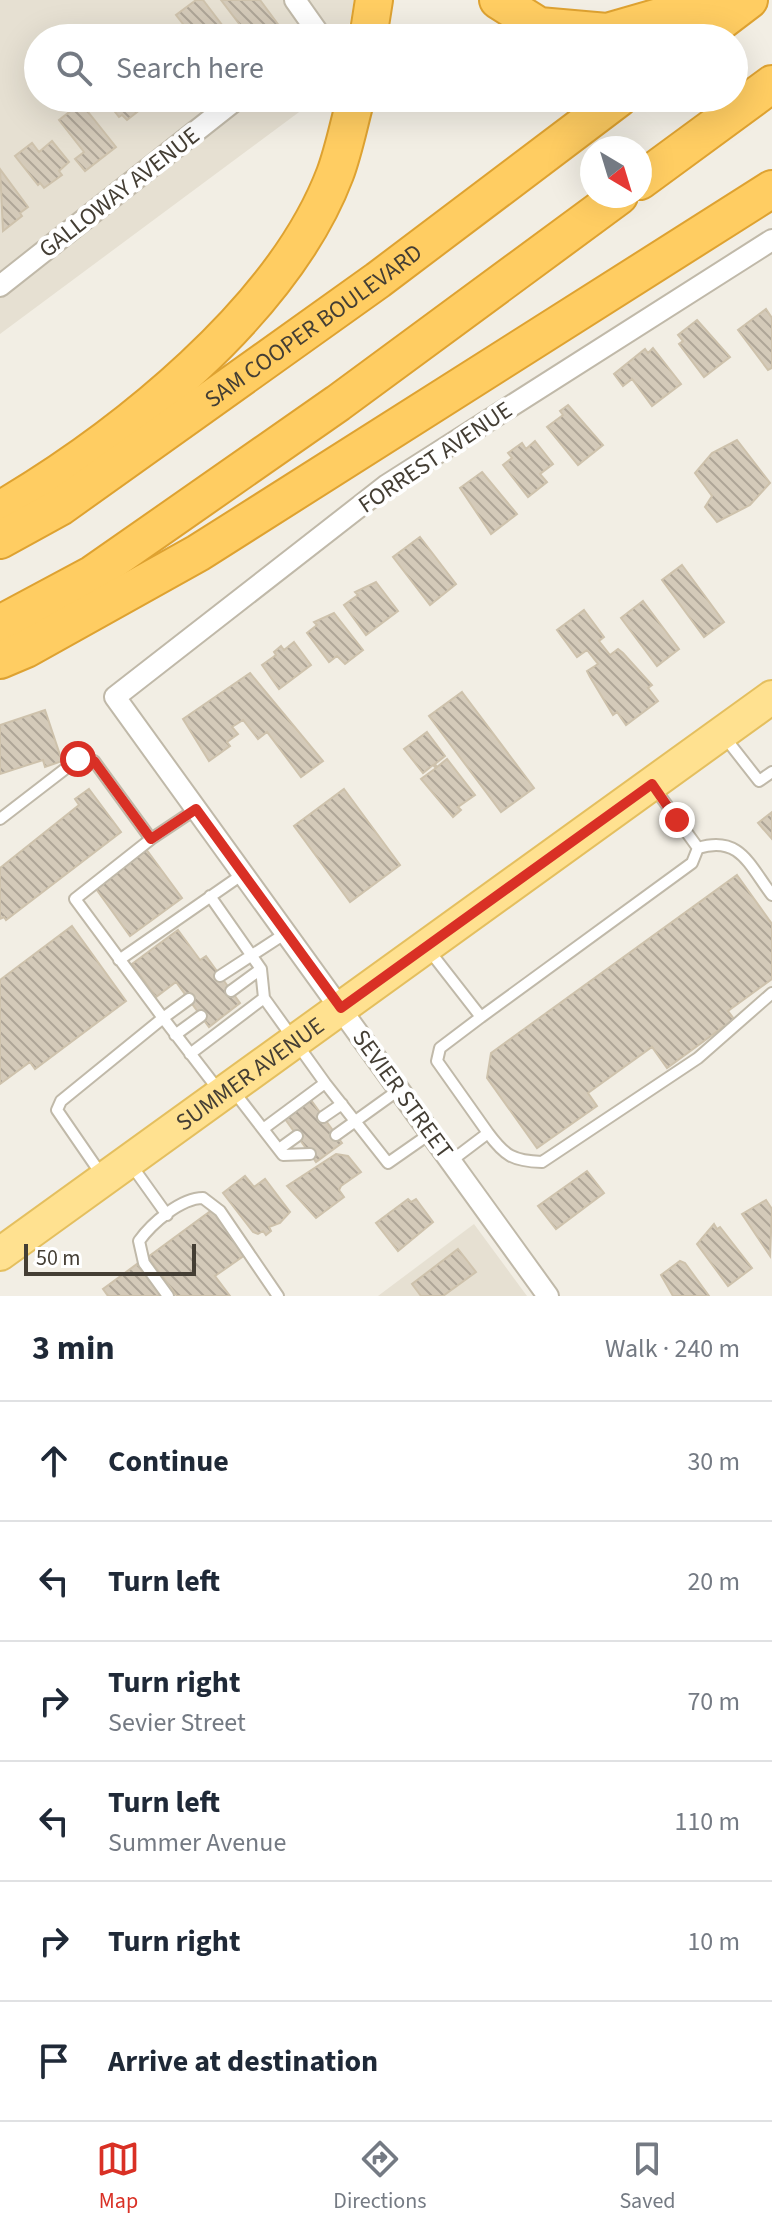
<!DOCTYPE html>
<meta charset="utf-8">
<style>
:root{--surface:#fff;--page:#f6f6f7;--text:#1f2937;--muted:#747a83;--line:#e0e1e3;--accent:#d93025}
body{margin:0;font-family:"Source Sans 3",sans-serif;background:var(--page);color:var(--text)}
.compass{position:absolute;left:580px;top:136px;width:72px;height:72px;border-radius:50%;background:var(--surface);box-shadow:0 8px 32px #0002;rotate:142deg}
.scale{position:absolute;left:24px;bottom:20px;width:172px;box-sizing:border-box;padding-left:8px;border:4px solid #443e34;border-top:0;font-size:22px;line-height:28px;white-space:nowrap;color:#443e34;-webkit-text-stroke:6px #fff;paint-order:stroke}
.stop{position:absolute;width:24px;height:24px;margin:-18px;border:6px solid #d93025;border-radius:50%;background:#fff}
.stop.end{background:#d93025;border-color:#fff;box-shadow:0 2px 8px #0008}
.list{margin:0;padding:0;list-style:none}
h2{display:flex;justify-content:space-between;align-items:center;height:104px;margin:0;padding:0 32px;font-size:34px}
h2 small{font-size:26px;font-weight:400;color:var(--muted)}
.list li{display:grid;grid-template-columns:52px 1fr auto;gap:24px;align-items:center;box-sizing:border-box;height:120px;padding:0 32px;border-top:2px solid var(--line)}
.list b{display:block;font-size:30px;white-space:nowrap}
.list p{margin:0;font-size:26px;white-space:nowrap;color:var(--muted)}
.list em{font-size:26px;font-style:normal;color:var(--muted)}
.icon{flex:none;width:44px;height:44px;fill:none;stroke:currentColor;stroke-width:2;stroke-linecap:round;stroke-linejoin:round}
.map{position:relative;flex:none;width:772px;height:1296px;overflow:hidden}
.search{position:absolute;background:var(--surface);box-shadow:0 8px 32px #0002;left:24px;right:24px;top:24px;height:88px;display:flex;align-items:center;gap:20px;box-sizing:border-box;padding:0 28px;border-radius:44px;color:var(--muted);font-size:30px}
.sheet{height:824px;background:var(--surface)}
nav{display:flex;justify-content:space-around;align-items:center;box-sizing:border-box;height:112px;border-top:2px solid var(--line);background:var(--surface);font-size:22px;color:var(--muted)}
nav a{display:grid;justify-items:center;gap:4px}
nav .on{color:var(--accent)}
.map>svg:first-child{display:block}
</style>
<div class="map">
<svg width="772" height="1296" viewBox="0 0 772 1296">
<defs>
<pattern id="building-back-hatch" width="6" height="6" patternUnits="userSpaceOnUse" patternTransform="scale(2)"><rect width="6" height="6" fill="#d4cab9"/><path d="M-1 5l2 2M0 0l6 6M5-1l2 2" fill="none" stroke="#aea597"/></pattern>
</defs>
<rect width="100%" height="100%" fill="#f2eee4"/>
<path fill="#e6e0d2" d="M0,0h354l-7,38h-309v60h280l-318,236z
M474,1224l53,72h-149z"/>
<path fill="url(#building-back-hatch)" stroke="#cec2ac" stroke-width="2" d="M196,0h7l26,34 -6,4h-29l-18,-23z
M221,0h39l20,27 -15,11h-15z
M104,98h38l3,8 -18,14 -5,-5 -3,2z
M81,103l35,44 -31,24 -10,-12 9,-7 -25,-32z
M52,141l17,21 -10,9 3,4 -18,13 -4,-5 -2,2 -23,-29 17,-13 7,9z
M0,169l28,38 -8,6 2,3 -19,15z
M766,309l6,9v50l-4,2 -30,-40z
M697,320l33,37 -26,20 -25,-33 4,-3 -5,-6z
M653,348l28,36 -29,22 -20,-27 -9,7 -9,-12 31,-25 3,4z
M568,405l35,40 -25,20 -31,-38 16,-12 -3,-4z
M737,440l33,43 -20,22 -33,17 -12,-15 7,-11 -17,-23 17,-20z
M535,441l18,23 -13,10 7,8 -19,15 -25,-32 9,-7 -4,-5 14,-10 4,6z
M482,472l35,42 -26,20 -31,-46z
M420,537l36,47 -26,21 -37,-48z
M682,565l42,57 -20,15 -42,-57z
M376,582l22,29 -32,24 -22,-30 14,-10 -3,-3z
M643,601l36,48 -22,17 -36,-48z
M584,610l20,27 -5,4 11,14 8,-6 5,4 29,32 -4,3 10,13 -32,24 -9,-13 -4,3 -23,-38 -3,-6 11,-7 -11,-14 -10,7 -20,-27z
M334,613l29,37 -18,14 -8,-8 -8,6 -22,-29 10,-8 -3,-3z
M294,642l17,23 -32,24 -17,-24 14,-10 -2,-3 7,-6 3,4z
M250,673l73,88 -22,16 -34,-45 -9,7 -15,-19 -11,7 6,7 -11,8 3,4 -21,15 -26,-42z
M462,692l72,96 -33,24 -72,-96z
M45,710l17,51 -17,6 -2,-7 -43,14v-49z
M427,732l18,24 -10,8 2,3 10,-8 28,36 -17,12 3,3 -8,7 -32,-38 15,-11 -3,-3 -10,8 -19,-24z
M89,789l32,43 -115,88 -2,-3 -4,2v-51l79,-63 -4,-6z
M344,789l56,76 -50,37 -56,-76z
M772,812v27l-14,-16z
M146,849l36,49 -52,38 -36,-50z
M737,875l35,49v55l-44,32 6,8 -67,49 -15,-21 -64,46 9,13 -60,42 -50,-70 4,-25z
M72,926l54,75 -91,68 -5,-7 -30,22v-104z
M178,930l22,30 6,-4 34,47 -31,24 -33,-45 -20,15 -24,-33z
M311,1100l31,43 -26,19 -31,-43z
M336,1154l12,2 13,16 -20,14 -2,4 5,7 -28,21 -29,-32z
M587,1171l17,22 -48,36 -18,-23z
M245,1176l9,11 11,-8 25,33 -10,11 -11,4 2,4 -5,4 -3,-4 -5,3 -5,-2 -30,-39z
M408,1199l3,3 5,-3 17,23 -35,29 -22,-28z
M766,1200l6,9 -2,47 -28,-42z
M212,1210l33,45 -30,21 15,20h-53l-29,-39z
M714,1224l3,5 3,-2 32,41 -24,18 -31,-42z
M458,1249l18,23 -33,24h-22l-9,-12z
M680,1261l5,2 24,33h-36l-12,-21z
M137,1264l24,32h-53l-5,-7z"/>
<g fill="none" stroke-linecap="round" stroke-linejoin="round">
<defs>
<path id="service" d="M723,735l36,46 13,-9
M0,819l78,-60 16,2 57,78 45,-30
M698,848c42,-13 51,17 74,47
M428,949l53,68 211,-154 6,-15 -45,-62
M119,960l124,-86
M220,976l66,-43
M231,991l30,-22
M264,998l61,85
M189,999l-26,19 57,74
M175,1035l26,-19
M190,1054l74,-56 -3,-29 -51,-73
M232,1089l51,66 27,-1
M323,1117l19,-13
M263,1129l62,-46 63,80 43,-30
M488,1133c17,23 25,28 54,29l156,-104 74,-65
M336,1135l64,-46
M279,1149l18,-13
M451,1161l37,-28 -51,-72 3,-13 41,-31
M132,1166l35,49
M101,1174l-44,-64 4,-9 102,-83 -88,-119 76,-60
M168,1296l-24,-33 -5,-22c13,-18 42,-43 64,-43l17,13 58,85"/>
<path id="minor" d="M295,0l24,34 -5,4
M0,286l238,-188
M548,1296l-433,-599 272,-212 385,-245"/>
<g id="primary">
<path id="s1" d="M0,1254l772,-557"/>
</g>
<g id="motorway">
<path d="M498,0l41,26 68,6 111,-32"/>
<path d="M368,38l6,-38"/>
<path d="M699,38l50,-38"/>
<path d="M640,181l132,-97"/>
<path d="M0,510c122,-72 283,-199 335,-336 9,-24 14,-51 21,-76"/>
<path id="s2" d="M0,540l60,-33 318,-227 241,-182"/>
<path d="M0,624l93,-50 245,-171 281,-207"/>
<path d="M0,660l26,-11 172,-96 574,-364"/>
</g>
</defs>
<use href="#service" stroke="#c0b9a9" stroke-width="14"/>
<use href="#minor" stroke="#c0b9a9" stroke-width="24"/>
<use href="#primary" stroke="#e4bf5f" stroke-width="36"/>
<use href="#motorway" stroke="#dea231" stroke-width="40"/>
<use href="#service" stroke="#fff" stroke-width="10"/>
<use href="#minor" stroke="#fff" stroke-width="20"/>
<use href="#primary" stroke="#ffe190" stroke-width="32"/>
<use href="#motorway" stroke="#ffcd62" stroke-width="36"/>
</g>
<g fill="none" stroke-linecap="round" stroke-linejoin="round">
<path stroke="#d93025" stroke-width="10" d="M78,759l16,2 57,78 45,-30 145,199 311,-224 25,36"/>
</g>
<g text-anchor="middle" stroke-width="8" stroke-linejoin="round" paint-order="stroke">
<g font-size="24" fill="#443e34" stroke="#fff">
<text transform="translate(119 192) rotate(-38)" y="8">GALLOWAY AVENUE</text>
<text dy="8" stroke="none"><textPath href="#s2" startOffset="380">SAM COOPER BOULEVARD</textPath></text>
<text transform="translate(435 457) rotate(-34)" y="8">FORREST AVENUE</text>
<text dy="8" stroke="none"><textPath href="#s1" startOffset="308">SUMMER AVENUE</textPath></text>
<text transform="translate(403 1094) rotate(54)" y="8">SEVIER STREET</text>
</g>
</g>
</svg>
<svg class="compass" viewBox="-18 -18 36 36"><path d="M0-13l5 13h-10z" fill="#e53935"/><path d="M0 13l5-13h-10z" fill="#747a83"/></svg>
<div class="scale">50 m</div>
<div class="stop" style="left:78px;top:759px"></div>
<div class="stop end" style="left:677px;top:820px"></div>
<div class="search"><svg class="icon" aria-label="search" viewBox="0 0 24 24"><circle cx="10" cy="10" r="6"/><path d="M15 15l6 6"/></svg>Search here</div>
</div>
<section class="sheet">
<h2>3 min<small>Walk · 240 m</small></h2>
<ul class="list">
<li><svg class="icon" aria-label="ahead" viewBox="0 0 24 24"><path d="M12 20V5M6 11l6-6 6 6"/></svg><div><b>Continue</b></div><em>30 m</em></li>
<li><svg class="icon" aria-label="left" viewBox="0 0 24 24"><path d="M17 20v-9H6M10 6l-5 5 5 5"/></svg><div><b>Turn left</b></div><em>20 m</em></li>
<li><svg class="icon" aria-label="right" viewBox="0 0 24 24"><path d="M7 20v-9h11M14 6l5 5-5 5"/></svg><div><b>Turn right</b><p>Sevier Street</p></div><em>70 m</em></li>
<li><svg class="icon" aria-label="left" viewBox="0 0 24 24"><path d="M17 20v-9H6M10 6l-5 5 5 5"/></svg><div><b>Turn left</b><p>Summer Avenue</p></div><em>110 m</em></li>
<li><svg class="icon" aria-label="right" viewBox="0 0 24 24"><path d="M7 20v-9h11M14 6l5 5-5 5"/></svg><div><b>Turn right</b></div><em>10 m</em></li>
<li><svg class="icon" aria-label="arrive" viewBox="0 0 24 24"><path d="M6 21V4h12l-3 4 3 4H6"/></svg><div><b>Arrive at destination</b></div></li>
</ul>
</section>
<nav>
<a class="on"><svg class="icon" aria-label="map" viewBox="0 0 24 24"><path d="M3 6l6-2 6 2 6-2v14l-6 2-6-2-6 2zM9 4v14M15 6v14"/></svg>Map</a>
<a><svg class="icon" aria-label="directions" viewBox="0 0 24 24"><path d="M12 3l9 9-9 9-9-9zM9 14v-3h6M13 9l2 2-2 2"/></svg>Directions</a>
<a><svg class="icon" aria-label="saved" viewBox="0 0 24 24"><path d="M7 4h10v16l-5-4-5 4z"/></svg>Saved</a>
</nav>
